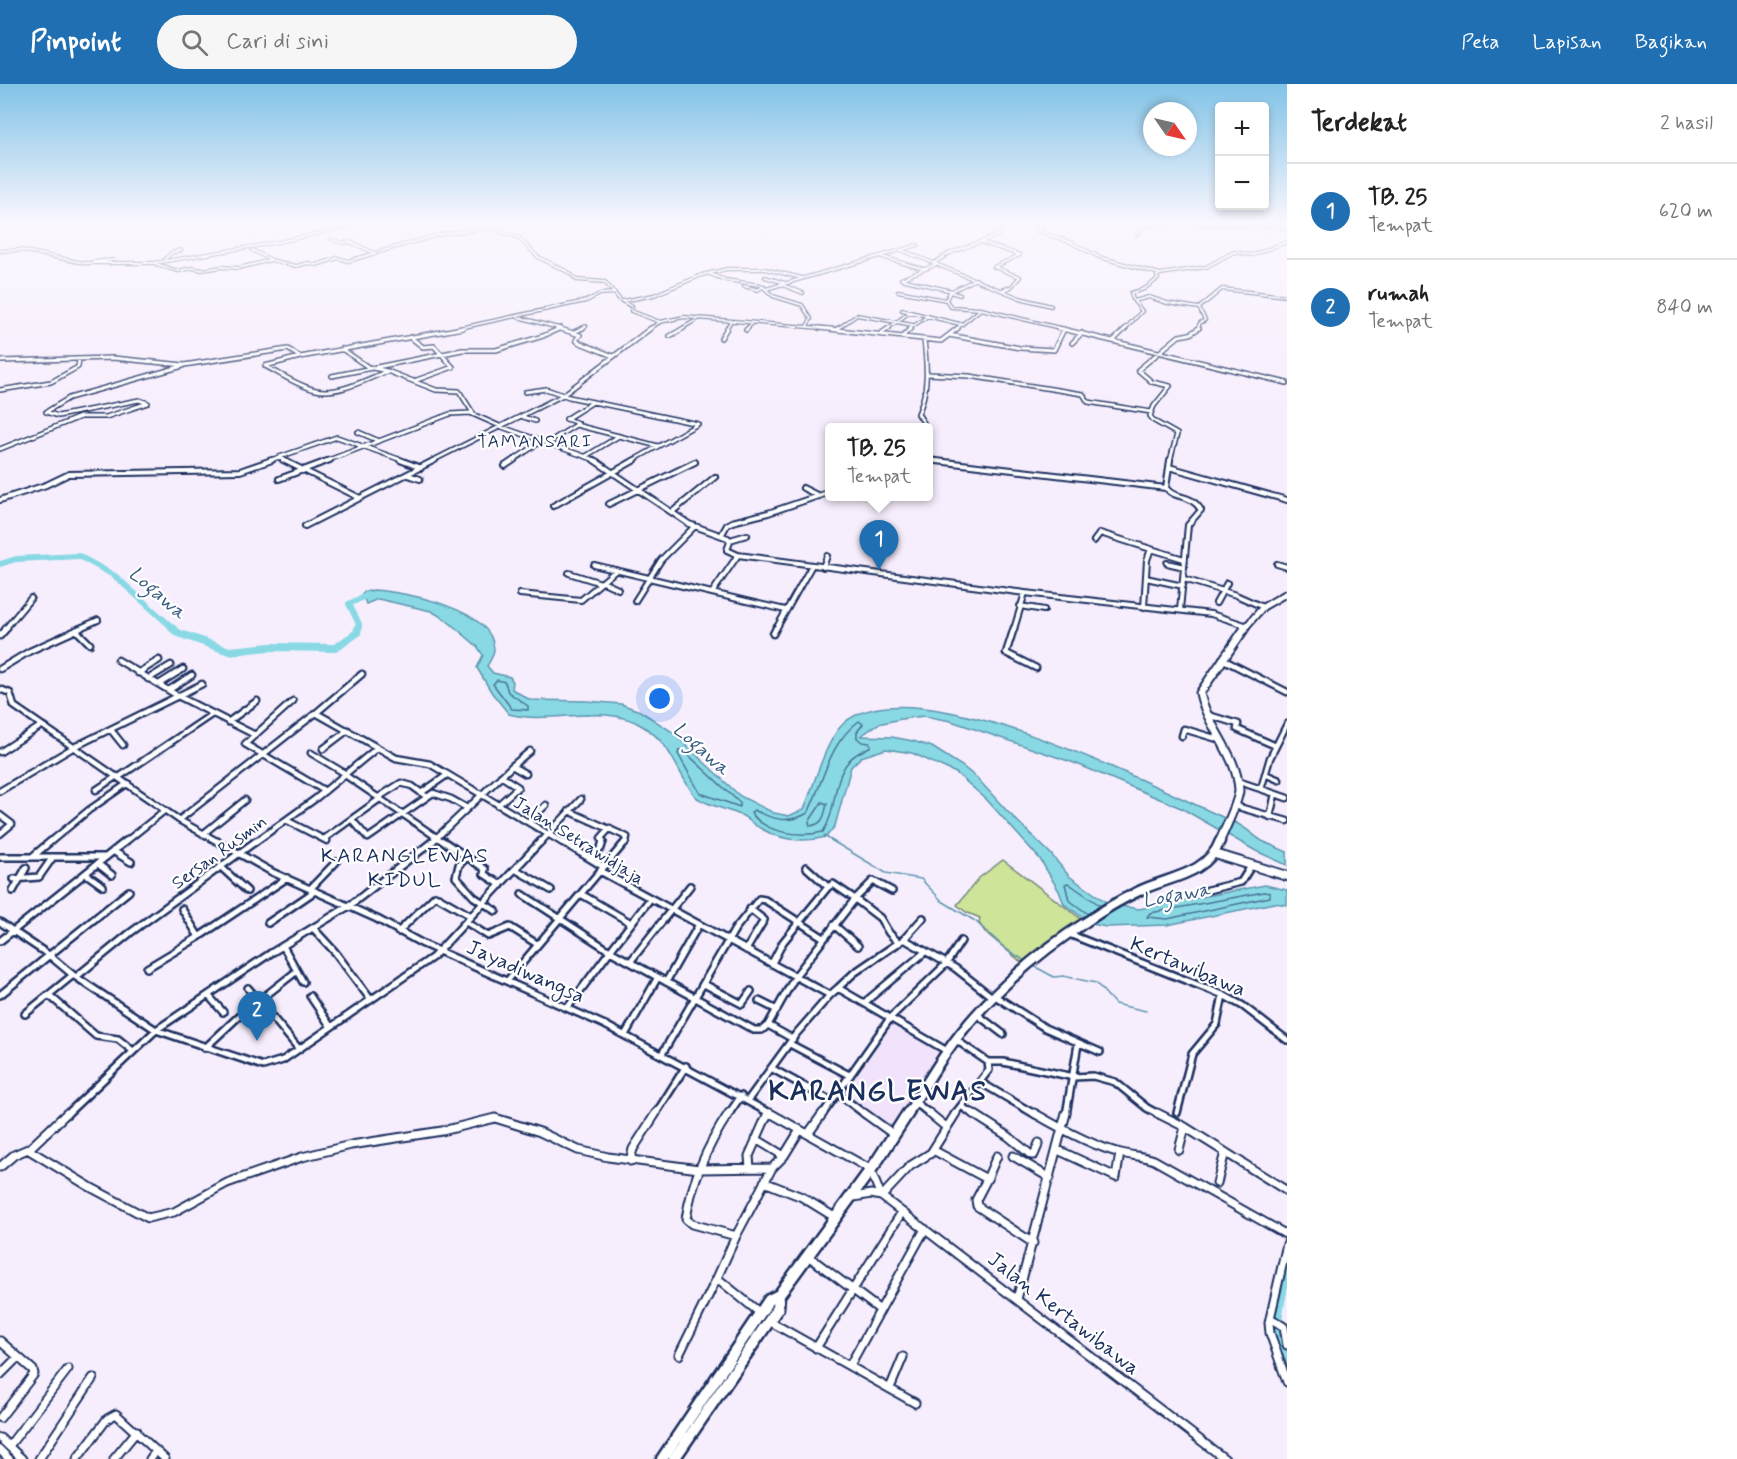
<!DOCTYPE html>
<html lang="id">
<meta charset="utf-8">
<style>
:root{--surface:#fff;--page:#f6f6f6;--text:#222;--muted:#767676;--line:#e0e0e0;--accent:#1f6fb2}
body{margin:0;font-family:Mynerve,sans-serif;background:var(--page);color:var(--text)}
.controls{position:absolute;right:18px;top:18px;display:grid;overflow:hidden;border-radius:6px;box-shadow:0 3px 9px #0003}
.controls button{width:54px;height:54px;display:grid;place-items:center;padding:0;border:0;border-bottom:2px solid var(--line);background:var(--surface);color:var(--text);font:30px sans-serif}
.compass{position:absolute;left:1143px;top:18px;width:54px;height:54px;border-radius:50%;background:var(--surface);box-shadow:0 3px 9px #0003;rotate:124deg}
.you{position:absolute;left:660px;top:615px;width:21px;height:21px;margin:-15px;border:4px solid #fff;border-radius:50%;background:#1a73e8;box-shadow:0 0 0 9px #1a73e833}
.badge{display:grid;place-items:center;width:39px;height:39px;border-radius:50%;background:var(--accent);color:#fff;font-size:20px;font-weight:700}
.pin{position:absolute;translate:-50% -50px;filter:drop-shadow(0 2px 3px #0008)}
.pin::after{content:'';position:absolute;top:32px;width:21px;height:18px;background:inherit;clip-path:polygon(0 0,100% 0,50% 100%)}
.popup{position:absolute;left:825px;top:339px;width:108px;height:78px;box-sizing:border-box;display:grid;place-content:center;border-radius:6px;background:var(--surface);filter:drop-shadow(0 2px 4px #0005);font-size:20px;white-space:nowrap;color:var(--muted)}
.popup b{font-size:22px;color:var(--text)}
.popup::after{content:'';position:absolute;left:50%;top:100%;margin-left:-12px;border:12px solid transparent;border-top-color:var(--surface)}
.list{margin:0;padding:0;list-style:none}
h2{display:flex;justify-content:space-between;align-items:center;height:78px;margin:0;padding:0 24px;font-size:26px}
h2 small{font-size:20px;font-weight:400;color:var(--muted)}
.list li{display:grid;grid-template-columns:39px 1fr auto;gap:18px;align-items:center;box-sizing:border-box;height:96px;padding:0 24px;border-top:2px solid var(--line)}
.list b{display:block;font-size:22px;white-space:nowrap}
.list p{margin:0;font-size:20px;white-space:nowrap;color:var(--muted)}
.list em{font-size:20px;font-style:normal;color:var(--muted)}
.icon{flex:none;width:33px;height:33px;fill:none;stroke:currentColor;stroke-width:2;stroke-linecap:round;stroke-linejoin:round}
.map{position:relative;flex:none;width:1287px;height:1375px;overflow:hidden}
header{display:flex;align-items:center;gap:36px;box-sizing:border-box;height:84px;padding:0 30px;background:var(--accent);color:#fff}
header strong{font-size:28px}
nav{display:flex;gap:33px;margin-inline-start:auto;font-size:21px}
.search{width:420px;height:54px;background:var(--page);display:flex;align-items:center;gap:15px;box-sizing:border-box;padding:0 21px;border-radius:33px;color:var(--muted);font-size:22px}
main{display:flex}
aside{flex:1;background:var(--surface)}
.map>svg:first-child{display:block}
</style>
<header>
<strong>Pinpoint</strong>
<div class="search"><svg class="icon" aria-label="search" viewBox="0 0 24 24"><circle cx="10" cy="10" r="6"/><path d="M15 15l6 6"/></svg>Cari di sini</div>
<nav><a>Peta</a><a>Lapisan</a><a>Bagikan</a></nav>
</header>
<main>
<div class="map">
<svg width="1287" height="1375" viewBox="0 0 1287 1375">
<rect width="100%" height="100%" fill="#f7eefd"/>
<filter id="ink" filterUnits="userSpaceOnUse"><feTurbulence type="fractalNoise" baseFrequency=".0167" numOctaves="2"/><feDisplacementMap in="SourceGraphic" scale="12" xChannelSelector="R" yChannelSelector="G"/><feConvolveMatrix kernelMatrix="1 2 1 2 8 2 1 2 1" color-interpolation-filters="sRGB"/></filter>
<g filter="url(#ink)">
<path fill="#f1e3fb" d="M890,937l57,30 -54,81 -56,-39z"/>
<path fill="#cee499" stroke="#748a7c" stroke-width="1.5" d="M1003,776l82,62 -59,44 -41,-34 -6,-9 1,-5 -14,-6 -9,-7 22,-27z"/>
<path fill="#89d9e5" stroke="#5d95af" stroke-width="1.5" d="M373,506c31,2 120,18 121,59 0,6 -4,12 -7,17l6,7 17,4 3,5 -1,7 18,11 57,1 34,3 19,7 31,20 69,65 34,17 15,3 15,-7c10,-24 22,-70 40,-86 70,-62 317,68 392,100 9,4 17,12 26,18 8,4 17,7 25,11v13l-31,-14 -75,-43 -104,-44 -126,-43 -27,-5 -23,3 -23,5 -17,12 31,1 21,4 19,6 30,19 15,12 30,33 43,42 19,23 40,28 30,5 126,-24 22,5v15l-13,-2 -107,22 -61,2 -14,-3 -28,-20 -5,-13 -19,-32 -54,-60 -30,-26 -44,-20 -26,-4 -25,8 -10,10 -16,59 -9,11c-23,6 -46,3 -66,-9 -7,-3 -12,-10 -19,-13 -10,-4 -40,-12 -46,-19 -19,-24 -22,-51 -51,-69 -40,-26 -91,-1 -135,-13l-17,-21 -15,-25 6,-13 -6,-9 -32,-27 -14,-8 -53,-12 -12,5 -4,-11z"/>
<g fill="none" stroke-linecap="round" stroke-linejoin="round">
<path stroke="#477394" stroke-width="1.5" d="M497,596l8,2 3,10 20,14v4l-16,-1 -19,-25z
M859,637l4,3 -6,8v6l5,4 8,1 1,3c-8,5 -18,8 -23,16 -16,19 -11,49 -25,70 -22,5 -59,2 -72,-20l3,-2c20,10 34,14 54,3 16,-32 20,-69 51,-92z
M679,666h4l57,53v4l-40,-14 -22,-39z
M822,718l5,2c-3,12 -3,20 -17,22l-1,-4z
M1264,808l6,1v4l-103,22 -20,-2 3,-4z
M1088,830l-19,-14 -4,-16 3,-1 33,23"/>
<path stroke="#5d95af" stroke-width="1.5" d="M824,752l62,37 35,6 21,22 33,20 31,28 19,12
M1032,881l22,12 9,-1 33,7 19,21 31,7"/>
<path stroke="#89d9e5" stroke-width="7" d="M1287,1188l-10,56 10,33"/>
<path stroke="#89d9e5" stroke-width="6" d="M0,480l16,-5 63,-3 36,20 59,53
M358,545l1,-5 -10,-20 18,-9h7"/>
<path stroke="#89d9e5" stroke-width="8" d="M172,544l6,5 51,18 41,-4 65,1 22,-15 1,-5"/>
<defs>
<path id="minor-far5" d="M312,140l20,5
M494,140l-4,4 29,10 19,19 30,15 9,8 28,2 15,18 12,7 -1,4 29,11
M1037,140l8,3 -10,3 35,12 29,15 61,17 46,-7 28,-15 18,3 35,-13
M1140,140l21,3 19,-3
M1188,140l85,2 14,3
M1137,150l8,-9
M331,155l11,4 8,-1 25,11 67,-19 48,-6
M980,158l40,13 -26,12 26,10 -9,10 -9,3
M901,166l119,48 31,8
M0,167l20,-1 64,13h70l125,-21 80,-18
M882,173l42,12
M165,175l6,-6 10,-3
M271,176l25,6 12,-3 8,2 22,-7 11,3 26,-8
M93,178l20,-2
M934,179l16,-10 49,-18v-4l-7,-7
M156,180l22,7 14,-3 10,2 20,-3 17,1 32,-8 -19,-10
M937,180l-36,15 51,12
M710,190l15,6 36,5 12,11 29,9 9,14 -4,7
M765,193l20,6
M976,195l-26,13 -4,8 5,7 30,2
M780,200l23,9
M744,202l14,4 6,-4
M766,205l152,-44
M898,207l48,9
M950,208l10,3
M623,217l31,-6 48,-20 25,-6h38l37,9
M1134,217l15,-4 18,6 32,5
M902,226l58,14
M518,233l44,12
M455,245l131,-28 14,-7 15,-1
M559,245l2,-1
M580,245l6,-3
M649,245l11,-7 24,-5 150,12
M681,245l17,-10
M726,245l5,-8
M747,245l5,-6
M837,245l20,-14 56,10
M887,245l23,-17
M909,245l19,-13
M956,245l25,-20 83,20
M1125,245l17,-18 -9,-11 -2,-7 13,-4 14,-10 -1,-3 3,-2
M1197,245l3,-6 5,-3 -6,-12 23,-19 65,7"/>
<path id="minor-far4" d="M557,244l23,7 -4,5 2,2 35,14
M819,244l122,13 17,-13
M1058,244l229,55
M837,245l2,-1
M746,246l2,-2
M574,248l9,-4
M880,250l9,-6
M949,251l71,13 34,2 10,-21
M670,252l14,-8
M410,253l13,10 11,-1 19,21 -39,14
M902,253l9,-9
M721,254l6,-10
M1114,256l12,-12
M1072,259l10,-10
M342,265l26,18 19,4 49,19 23,1 14,22
M300,273l-35,9c16,8 33,20 51,24 23,5 51,-11 72,-19
M0,277l113,-3 71,7 104,-16 12,8 163,-29
M928,290l41,2 114,18 5,8 63,10
M332,292l130,-26h34l47,-14 18,-8
M0,306l51,-8 27,-15 1,-8
M525,308l21,-3 23,8 129,27 -66,37
M523,333l12,4
M578,339l-12,-4 27,-17
M921,344l3,-5 -6,-9c11,-25 9,-48 6,-74
M358,348l21,9
M547,359l29,-18 82,21
M0,365l80,-32h26l42,-14 -9,-3 -81,16 -12,-4 23,-14 114,-32
M586,372l33,-20
M280,374l6,3
M928,376l11,1
M268,377l69,-24 67,24
M326,377l124,-47 20,-1 32,14 96,34
M432,377l131,-66 88,-67
M512,377l30,-20
M1170,377l7,-27 -23,-13 -4,-5 4,-10 16,-20 -18,-4 -14,-12 41,-34 11,-2 9,-6"/>
<path id="minor-far3" d="M283,376l77,38 75,-38
M400,376l21,8
M594,376l95,64 39,14 2,4 -3,8 11,5 287,38 186,21 34,11
M928,376l238,28 4,-28
M505,382l9,-6
M1169,383l118,33
M408,391l12,4
M279,395l51,-19
M803,404l16,8
M1166,404c11,13 23,4 35,22l-13,15 -8,85
M0,416l46,-15 23,-11 171,-3 32,-11
M609,420l86,-42
M553,422l82,-46
M672,428l43,-35
M305,442l55,-28
M722,450l5,-9 5,-3 36,-9 62,-21
M730,456l17,-5
M1094,457l6,-8 51,16
M1167,479l17,4
M1277,480l10,3
M594,481l118,28 26,-38
M823,483l4,-11
M569,489l32,10
M1146,494l37,8
M1184,495l52,16 27,12
M603,498l15,7
M712,509l73,17
M520,510l61,6 34,-29
M635,517l26,-41 34,-34
M1216,519l11,-20
M1020,522l24,4
M1144,523l3,-47 4,-11 33,10
M5,545l26,-31
M78,545l20,-9
M776,545l36,-64
M1014,545l11,-36"/>
<path id="minor-far2" d="M1014,544l-8,25 30,15
M76,546l14,14
M773,550l3,-6
M0,552l7,-8
M1222,575l65,33
M0,585l30,-18 51,-23
M138,589l21,-13
M148,595l23,-14
M159,600l24,-15
M0,605l10,4 4,13 165,114 41,23
M169,606l23,-15
M178,612l77,39
M178,612l24,-12
M293,617l-48,43 80,47
M316,629l46,-39
M1208,631l30,9 -1,5 39,17
M228,638l29,-21
M1287,640l-17,34 -9,31 26,9
M111,646l12,15
M1182,652l2,-7 37,11
M323,665l25,-19
M0,668l41,-26
M311,669l35,21
M512,682l18,-15
M1265,690l14,6
M345,691l100,68
M119,693l92,-62
M1237,697l24,8
M96,706l21,-14
M0,707l74,-44 104,-51 -60,-36
M421,709l26,-18
M379,713l22,-14 11,3 15,11
M498,721l20,-18 -17,-11
M1235,722l52,15
M569,727l58,26 -2,6
M0,731l12,9 -12,10
M1270,733l5,-23
M179,736l137,-107 80,45 34,6 133,79
M286,736l41,21
M353,737l15,17 65,-45 18,6 16,9
M528,738l18,-17
M203,750l42,-34
M324,755l57,-41
M49,759l40,-33 39,-27
M124,759l40,-32
M254,759l61,-44 62,-51
M431,759l81,-77 14,8
M540,759l41,-44
M603,759l-2,-5 9,-10"/>
<path id="minor-far1" d="M126,757l-113,90 36,24 24,20 83,55 107,36 20,-6 150,-103 108,-116
M217,757l55,31 105,47 46,25 182,81 168,90
M443,757l42,28 -1,5 17,11
M561,757l43,26 -4,4 230,124 8,-7 109,63
M113,767l18,11
M0,773h106
M32,773l19,-16
M466,774l-7,7 -3,12 18,20 22,14
M591,775l10,-11 2,-7
M98,780l14,11
M221,783l26,24
M604,783l22,-26
M806,783l22,20 5,-3 22,15 18,-18 19,10
M515,785l36,21
M86,790l17,12
M14,795l25,-2 14,-20
M690,802l-60,76 124,68h8l6,-5 28,-50 59,-76 25,19 9,15 10,10
M310,805l26,-27
M1208,806l33,-8 10,-16
M13,807l13,-23
M522,810l88,57 40,-52
M581,810l50,29
M438,813l33,19
M182,825l17,28
M0,838l13,9 -13,10
M466,838l22,14 22,-9 27,17
M268,839l47,-32
M834,841l24,21
M313,844l22,24 36,48
M398,848l37,-36
M1069,850l154,61 20,11 44,34
M904,855l19,-21
M746,866l18,-30 -14,-11
M772,879l11,-21 45,-55
M147,884l50,-30 90,-60
M297,887l6,11
M76,893l54,-44 126,-92
M508,896l92,-109
M666,898l32,-56
M704,900l38,20 9,-13
M248,904l51,61
M838,904l16,-15 50,-34 51,29 37,29
M0,911l129,-104
M49,911l47,41 22,3 15,12
M208,911l15,17
M310,912l21,31
M995,912l50,32 55,24
M759,917l18,9
M864,919l61,-51
M568,923l42,-56 20,11
M25,930l48,-39
M978,931l25,19
M768,941l25,14
M625,951l33,-58
M956,956l32,22h15l71,15 19,-1 22,6 32,26 13,7
M790,960l59,31
M205,964l33,-31 59,-46 -14,-25
M662,970l73,-125 24,-30 6,1 59,38
M771,984l60,33
M980,998l56,33
M837,1009l29,22
M748,1016l48,-66 34,-39
M915,1018l16,13
M961,1022l13,9
M1177,1029l15,-59 25,-30 6,-29
M66,1031l90,-85 115,-77 78,-47 84,-65
M655,1031l31,-49
M728,1031l13,-19
M767,1031l1,-3
M822,1031l69,-98 55,-53 15,-23
M954,1031l35,-45 -1,-8
M1066,1031l12,-71"/>
<path id="minor" d="M729,1029c-22,33 -37,67 -43,106l6,5 44,12 -19,42 43,35
M770,1029l100,56 11,27 344,263
M864,1029l29,21
M929,1029l17,14
M972,1029l36,23 23,19h3l5,-12
M1034,1029c24,14 60,34 87,40 12,3 22,3 33,7l133,75
M1157,1029l28,14 102,64
M808,1050l15,-21
M756,1055l28,17
M29,1066l61,37 58,31 26,-6 53,-29 75,-26 49,-12 91,-14 53,-13 45,14 38,18 30,7 91,12 73,-1
M933,1066l54,29 10,-23
M1058,1066l58,27 4,-24
M1179,1066l6,-23
M1013,1072l37,22
M630,1077l3,-12 23,-36
M0,1083l14,-12 16,-7 37,-35
M750,1084l-1,-12 19,-43
M987,1095l-11,21 1,6 56,37
M764,1098l38,15 34,21
M1217,1099l8,-31
M882,1112l28,-30 21,-13 25,-40
M854,1113l17,-3 10,2
M736,1152l36,-68 12,-12 16,-26
M1287,1160l-18,79 1,10 17,49
M808,1172l72,54
M1017,1215l49,-186
M1270,1234l14,9 3,18
M769,1237l146,82
M0,1257l33,29 1,4 -34,44
M816,1264l86,-136
M679,1271l38,-77
M850,1281l75,-136
M0,1291l17,-17
M890,1304l13,-31
M0,1354l22,21
M9,1362l59,-77
M0,1366l9,9
M39,1375l54,-81
M77,1375l30,-40 9,-5 49,45
M114,1375l23,-28
M150,1375l6,-8"/>
<path id="major" d="M1215,770l72,22"/>
<path id="highway-far3" d="M1244,545l19,-22 24,-14"/>
<path id="highway-far2" d="M1219,759c5,-12 20,-42 20,-53 -2,-36 -32,-63 -39,-97l45,-65"/>
<path id="highway-far1" d="M907,1031c13,-21 25,-42 39,-62 34,-50 89,-99 140,-131 16,-11 34,-22 51,-30 29,-15 70,-16 83,-51"/>
<path id="highway" d="M662,1375l107,-159 10,-5 98,-134 31,-48
M674,1375l104,-151 1,-13"/>
</defs>
<use href="#minor-far5" stroke="#1b2f5e" stroke-width="4.5"/>
<use href="#minor-far4" stroke="#1b2f5e" stroke-width="6"/>
<use href="#minor-far3" stroke="#1b2f5e" stroke-width="8"/>
<use href="#minor-far2" stroke="#1b2f5e" stroke-width="9"/>
<use href="#minor-far1" stroke="#1b2f5e" stroke-width="10"/>
<use href="#minor" stroke="#1b2f5e" stroke-width="11"/>
<use href="#major" stroke="#1b2f5e" stroke-width="12"/>
<use href="#highway-far3" stroke="#1b2f5e" stroke-width="9"/>
<use href="#highway-far2" stroke="#1b2f5e" stroke-width="11"/>
<use href="#highway-far1" stroke="#1b2f5e" stroke-width="13"/>
<use href="#highway" stroke="#1b2f5e" stroke-width="15"/>
<use href="#minor-far5" stroke="#fff" stroke-width="2"/>
<use href="#minor-far4" stroke="#fff" stroke-width="3"/>
<use href="#minor-far3" stroke="#fff" stroke-width="4"/>
<use href="#minor-far2" stroke="#fff" stroke-width="4.5"/>
<use href="#minor-far1" stroke="#fff" stroke-width="5"/>
<use href="#minor" stroke="#fff" stroke-width="7"/>
<use href="#major" stroke="#fff" stroke-width="8"/>
<use href="#highway-far3" stroke="#fff" stroke-width="5"/>
<use href="#highway-far2" stroke="#fff" stroke-width="7"/>
<use href="#highway-far1" stroke="#fff" stroke-width="8"/>
<use href="#highway" stroke="#fff" stroke-width="10"/>
</g>
</g>
<linearGradient id="sky" x2="0" y2="1"><stop stop-color="#82c3e7"/><stop offset="0.42" stop-color="#fbf7fe"/><stop offset="1" stop-color="#fbf7fe" stop-opacity="0"/></linearGradient>
<rect width="1287" height="333" fill="url(#sky)"/>
<g text-anchor="middle" stroke-width="4.5" stroke-linejoin="round" paint-order="stroke">
<g font-size="18" letter-spacing="1.5" fill="#1b2f5e" stroke="#fff">
<text x="535" y="363">TAMANSARI</text>
</g>
<g font-size="18" fill="#1b2f5e" stroke="#fff">
<text transform="translate(579 756) rotate(32)" y="6">Jalan Setrawidjaja</text>
<text transform="translate(219 768) rotate(-36)" y="6">Sersan Rusmin</text>
</g>
<g font-size="20" font-style="italic" fill="#365a80" stroke="#fff">
<text transform="translate(158 508) rotate(41)" y="7">Logawa</text>
<text transform="translate(702 664) rotate(42)" y="7">Logawa</text>
<text transform="translate(1176 810) rotate(-10)" y="7">Logawa</text>
</g>
<g font-size="21" letter-spacing="1.5" fill="#1b2f5e" stroke="#fff">
<text x="405" y="778">KARANGLEWAS<tspan x="405" dy="24">KIDUL</tspan></text>
</g>
<g font-size="21" fill="#1b2f5e" stroke="#fff">
<text transform="translate(1188 882) rotate(23)" y="7">Kertawibawa</text>
<text transform="translate(526 887) rotate(24)" y="7">Jayadiwangsa</text>
<text transform="translate(1064 1229) rotate(38)" y="7">Jalan Kertawibawa</text>
</g>
<g font-size="28" font-weight="bold" letter-spacing="1.5" fill="#1b2f5e" stroke="#fff">
<text x="878" y="1016">KARANGLEWAS</text>
</g>
</g>
</svg>
<div class="controls">
<button>+</button>
<button>−</button>
</div>
<svg class="compass" viewBox="-18 -18 36 36"><path d="M0-13l5 13h-10z" fill="#e53935"/><path d="M0 13l5-13h-10z" fill="#767676"/></svg>
<div class="you"></div>
<div class="pin badge" style="left:879px;top:486px">1</div>
<div class="popup"><b>TB. 25</b>Tempat</div>
<div class="pin badge" style="left:257px;top:957px">2</div>
</div>
<aside>
<h2>Terdekat<small>2 hasil</small></h2>
<ul class="list">
<li><span class="badge">1</span><div><b>TB. 25</b><p>Tempat</p></div><em>620 m</em></li>
<li><span class="badge">2</span><div><b>rumah</b><p>Tempat</p></div><em>840 m</em></li>
</ul>
</aside>
</main>
